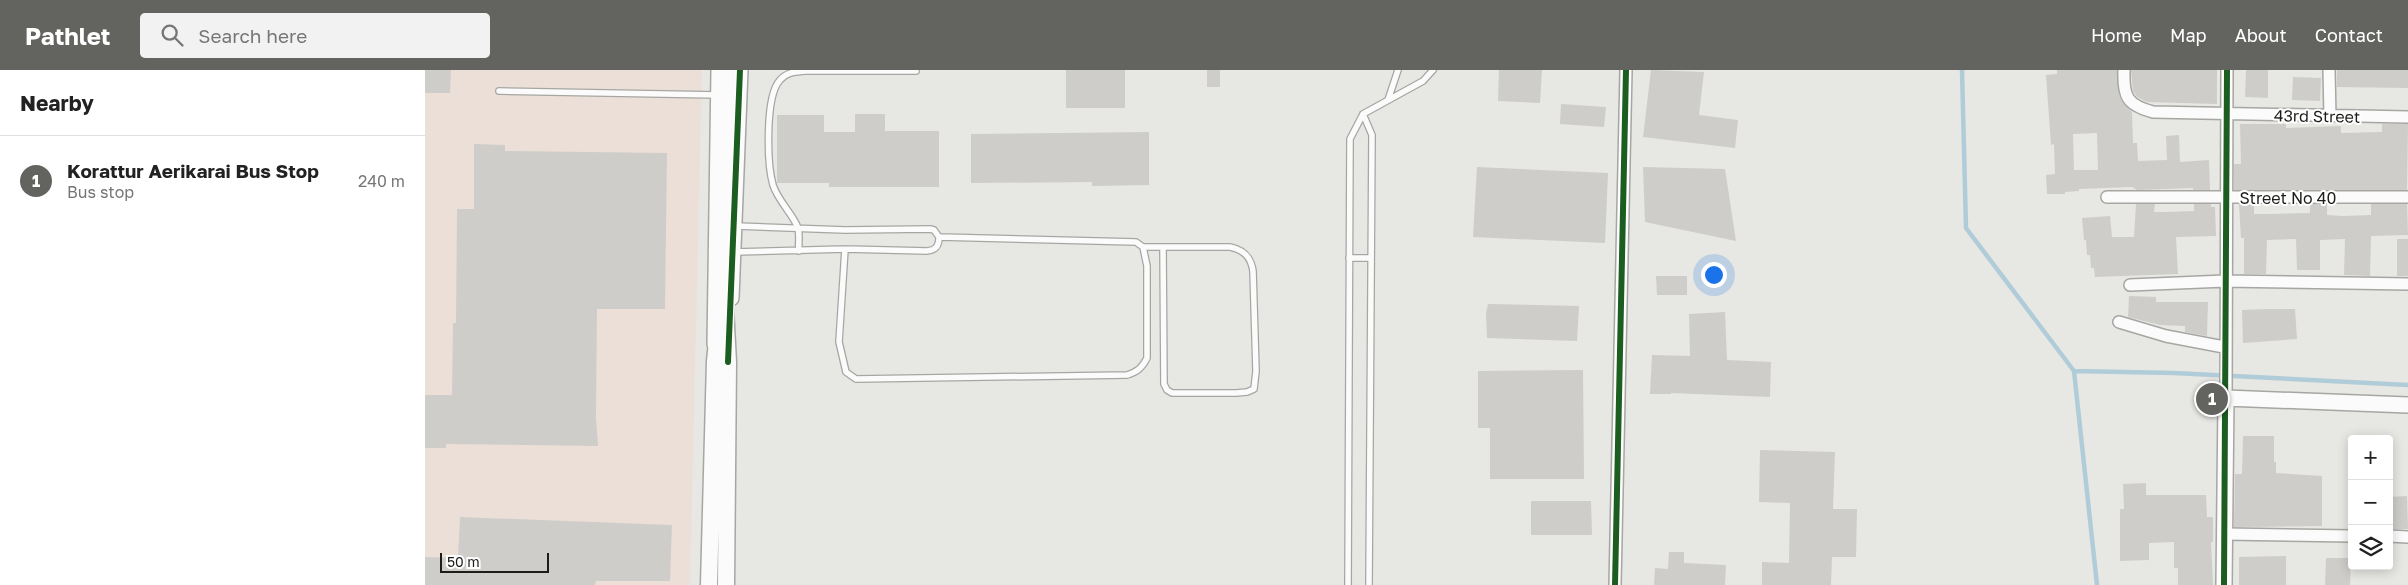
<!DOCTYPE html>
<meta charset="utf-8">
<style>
:root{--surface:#fff;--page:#f2f2f2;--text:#222;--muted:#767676;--line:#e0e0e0;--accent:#636360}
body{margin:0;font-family:"Golos Text",sans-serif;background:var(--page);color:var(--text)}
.controls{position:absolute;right:15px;bottom:15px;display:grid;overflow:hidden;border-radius:5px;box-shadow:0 2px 12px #0003}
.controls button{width:45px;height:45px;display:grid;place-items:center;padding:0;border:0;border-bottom:1px solid var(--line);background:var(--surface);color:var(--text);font:25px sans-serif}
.scale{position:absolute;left:15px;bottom:12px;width:109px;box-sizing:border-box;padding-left:5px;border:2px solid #1c1c19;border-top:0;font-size:14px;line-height:18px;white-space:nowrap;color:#1c1c19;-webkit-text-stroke:4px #fff;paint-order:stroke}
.you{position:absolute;left:1288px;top:204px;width:18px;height:18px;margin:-12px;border:4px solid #fff;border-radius:50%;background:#1a73e8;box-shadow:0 0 0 8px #1a73e833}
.badge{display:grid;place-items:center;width:32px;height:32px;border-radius:50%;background:var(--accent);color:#fff;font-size:16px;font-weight:700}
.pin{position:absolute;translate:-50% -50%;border:2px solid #fff;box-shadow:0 1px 5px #0006}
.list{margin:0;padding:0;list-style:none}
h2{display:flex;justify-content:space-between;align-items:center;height:65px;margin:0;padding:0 20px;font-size:21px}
h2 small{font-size:16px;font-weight:400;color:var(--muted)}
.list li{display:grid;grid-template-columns:32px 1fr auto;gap:15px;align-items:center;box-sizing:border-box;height:90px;padding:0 20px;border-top:1px solid var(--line)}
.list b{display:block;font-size:19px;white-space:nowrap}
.list p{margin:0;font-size:16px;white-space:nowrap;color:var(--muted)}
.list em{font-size:16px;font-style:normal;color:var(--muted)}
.icon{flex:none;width:28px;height:28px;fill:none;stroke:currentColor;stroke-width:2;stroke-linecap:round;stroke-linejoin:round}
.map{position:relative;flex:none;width:1983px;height:515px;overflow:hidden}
header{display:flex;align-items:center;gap:30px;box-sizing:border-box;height:70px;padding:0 25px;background:var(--accent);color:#fff}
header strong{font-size:24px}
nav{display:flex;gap:28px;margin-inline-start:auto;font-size:18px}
.search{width:350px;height:45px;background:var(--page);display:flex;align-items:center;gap:12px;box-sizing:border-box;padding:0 18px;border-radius:5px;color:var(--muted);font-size:19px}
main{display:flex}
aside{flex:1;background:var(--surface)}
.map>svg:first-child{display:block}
</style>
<header>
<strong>Pathlet</strong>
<div class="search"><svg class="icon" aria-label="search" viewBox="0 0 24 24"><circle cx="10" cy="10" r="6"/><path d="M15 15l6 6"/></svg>Search here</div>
<nav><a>Home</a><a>Map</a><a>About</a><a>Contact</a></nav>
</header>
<main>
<aside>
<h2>Nearby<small></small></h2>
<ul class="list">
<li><span class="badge">1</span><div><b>Korattur Aerikarai Bus Stop</b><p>Bus stop</p></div><em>240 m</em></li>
</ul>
</aside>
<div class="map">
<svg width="1983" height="515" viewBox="0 0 1983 515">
<rect width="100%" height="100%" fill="#e7e7e3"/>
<path fill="#ecdfd7" d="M0,0h277l-12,515h-265z"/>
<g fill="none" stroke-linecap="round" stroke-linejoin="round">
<path stroke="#b0ccd8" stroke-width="4.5" d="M1537,0l4,158 108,143 23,214
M1649,301l100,2 234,12"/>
</g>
<path fill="#cecdca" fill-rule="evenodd" d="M0,0h26l-1,23h-25z
M641,0h59v38h-59z
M782,0h13v17h-13z
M1074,0h43l-2,33 -42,-2z
M1226,0l53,2 -5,43 39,5 -3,28 -92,-11z
M1632,0h60l2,26 4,7 9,9 1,31h4l1,18 29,-1 -1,-24 13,-1 1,27 29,-2 1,30h-17v-2l-56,2 -5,-3 -53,2v2l-14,1v2h-18l-1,-19 9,-1 -1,-30 -3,1 -5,-70 11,-1zM1672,63l1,37h-24l-1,-36z
M1706,0h86v34l-70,-2 -10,-5 -4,-6z
M1821,0h22v28l-23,-1z
M1912,0h71v18l-71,-1z
M1868,7l28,1 -1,23 -28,-1z
M1136,34l45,3 -2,20 -44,-3z
M430,44h30v17h54v56h-110v-4h-52v-68h47v17h31z
M1815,54h46v4l55,-2v7l41,-1v-8h26l-1,66h-173v-26h7z
M724,62v53l-57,1v-4l-121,1v-49z
M49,74l31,1v6l162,2 -2,156h-68l-1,109 2,28 -152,-2v4h-21v-53h27l1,-72h3l1,-114h17z
M1052,97l131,6 -3,70 -132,-6z
M1218,97l82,2 11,72 -91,-19z
M1711,134h19l-1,8h14l26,-1v-7h17v3h4l1,29 -40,1 2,37 -83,3 -1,-9h-3l-1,-13h-3l-1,-15h-2l-2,-22 28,-2 2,21h22z
M1814,134h15v10h16l40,-1v-9h17v11l16,1 28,-1v-11h36l1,31 -37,1 -1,40 -26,-1 1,-36 -25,1v30h-23l-1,-31 -29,1 -1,34h-22v-36h-3z
M1972,169h11v37h-11z
M1231,206h31v19h-30z
M1704,226l27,1v5h52l-1,34 -22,-4v-6l-25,-1 -32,-8z
M1063,234l91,2 -2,35 -90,-3 -1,-25z
M1841,239h29l2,30 -54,4 -1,-33z
M1300,242l2,48 44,2 -1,35 -99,-4v1h-21l2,-39 38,1 -1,-42z
M1158,300l1,109h-94v-51h-12v-57z
M1818,366h31v26h2v11l46,3v50l-88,1 1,-53h7z
M1335,380l75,2 -2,57h24l-1,48h-24l-1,28h-69v-23l27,1 1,-60 -31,-1z
M1721,413v12h60l1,22h6v25h-2l2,43h-35v-17h-4v-26l-25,1v17l-29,1v-52h4l-1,-25z
M1982,426l1,33h-19v-32z
M1106,431h60l1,34h-61z
M35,447l212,8 -2,56h-74l-1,4h-170v-28l33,1z
M1244,482h15v11l42,2 -1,20h-71l1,-17 13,1z
M1861,486v29h-47v-28z
M1901,488h25l-1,27h-25z"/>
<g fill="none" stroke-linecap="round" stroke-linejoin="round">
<defs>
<path id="service" d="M74,21l220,4
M963,30l10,-30
M938,44l9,21 -3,450
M311,156l109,4 85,-1 4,1 5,7 197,5 7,5 4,19v92c-5,10 -10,14 -20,17l-271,4 -10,-7 -7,-30 6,-93
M718,177h87c14,3 21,10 23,24l3,100 -2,18 -7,3 -11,1h-64l-5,-3 -3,-6 -1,-137
M374,181c-1,-6 1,-16 -1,-23 -5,-14 -20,-27 -25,-43 -6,-21 -8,-89 7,-105 7,-8 15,-8 25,-9h111
M309,182l111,-3 82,2c9,-1 12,-5 12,-14
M924,188h22
M923,515l2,-446 13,-25 60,-33 10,-11"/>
<path id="minor" d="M1699,0c-1,27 3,35 29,42l255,5
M1904,0l1,47
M1682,127h301
M1705,215l95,-4 183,3
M1694,252l47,14 58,11
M1801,328l1,-328
M1800,464l127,2
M1964,466l19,1
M1190,515l11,-515"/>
<path id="tertiary" d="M306,228l9,-228
M290,274l4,-274
M1799,515l2,-187 182,7"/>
<path id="secondary" d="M284,515l6,-224 3,-28
M301,515l2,-223 -4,-73 5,-219"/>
</defs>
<use href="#service" stroke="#a6a6a3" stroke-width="8"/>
<use href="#minor" stroke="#a6a6a3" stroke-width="14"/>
<use href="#tertiary" stroke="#a6a6a3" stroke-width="18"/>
<use href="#secondary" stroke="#a6a6a3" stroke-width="19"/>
<use href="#service" stroke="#fbfbfb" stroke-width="5.5"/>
<use href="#minor" stroke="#fbfbfb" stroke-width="11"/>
<use href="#tertiary" stroke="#fbfbfb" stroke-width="15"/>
<use href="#secondary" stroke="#fbfbfb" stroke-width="16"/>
<defs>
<path id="cycleway" d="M303,292l12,-292
M1190,515l11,-515
M1799,515l3,-515"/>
</defs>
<use href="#cycleway" stroke="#fff" stroke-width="9"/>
<use href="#cycleway" stroke="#1b5e20" stroke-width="6"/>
</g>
<g text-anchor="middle" stroke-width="4" stroke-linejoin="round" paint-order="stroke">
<g font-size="16" fill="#1c1c19" stroke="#fff">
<text transform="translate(1892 46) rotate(1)" y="6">43rd Street</text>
<text x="1863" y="134">Street No 40</text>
</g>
</g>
</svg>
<div class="controls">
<button>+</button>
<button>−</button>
<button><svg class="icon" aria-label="layers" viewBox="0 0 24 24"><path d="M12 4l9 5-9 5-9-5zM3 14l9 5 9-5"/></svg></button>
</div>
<div class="scale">50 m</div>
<div class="you"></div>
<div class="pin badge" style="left:1787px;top:329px">1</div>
</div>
</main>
